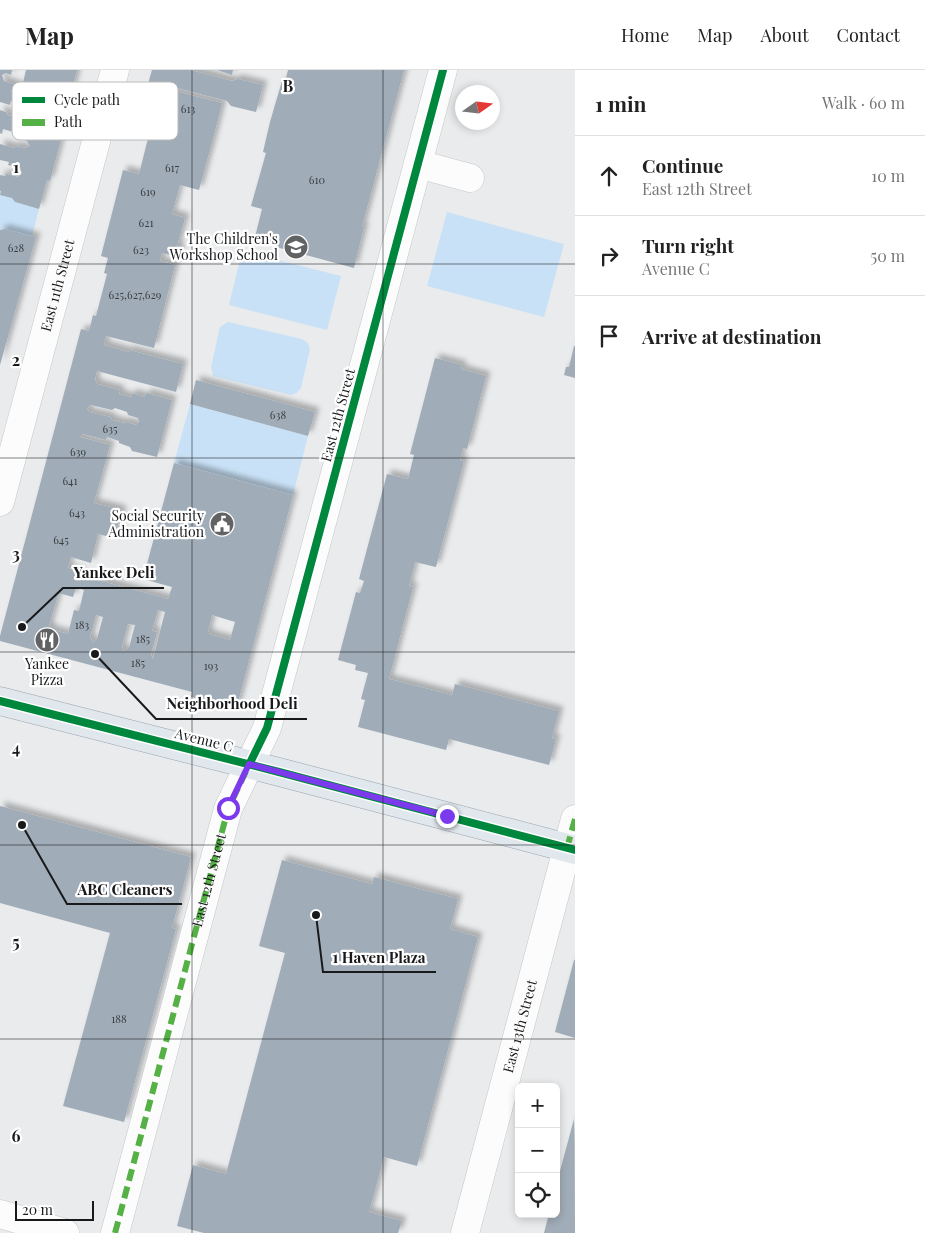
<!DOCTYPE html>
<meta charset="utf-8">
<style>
:root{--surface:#fff;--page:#f6f6f6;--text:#222;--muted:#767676;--line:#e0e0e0}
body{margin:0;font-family:"Playfair Display",serif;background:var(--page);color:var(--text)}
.controls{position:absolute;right:15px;bottom:15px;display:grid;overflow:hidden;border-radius:8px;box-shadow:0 2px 8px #0003}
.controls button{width:45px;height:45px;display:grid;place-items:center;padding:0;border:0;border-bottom:1px solid var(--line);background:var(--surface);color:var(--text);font:25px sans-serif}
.compass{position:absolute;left:455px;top:15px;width:45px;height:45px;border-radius:50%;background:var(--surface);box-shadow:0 2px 8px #0003;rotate:76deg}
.scale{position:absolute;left:15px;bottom:12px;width:79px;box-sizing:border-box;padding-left:5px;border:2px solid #18191b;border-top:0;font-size:14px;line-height:18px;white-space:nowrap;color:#18191b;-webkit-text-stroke:4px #fff;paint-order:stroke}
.stop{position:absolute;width:15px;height:15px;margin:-11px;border:4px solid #7c3aed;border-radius:50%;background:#fff}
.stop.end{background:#7c3aed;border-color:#fff;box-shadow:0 1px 5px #0008}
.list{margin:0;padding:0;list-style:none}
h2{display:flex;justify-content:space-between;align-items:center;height:65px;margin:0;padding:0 20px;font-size:21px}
h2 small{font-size:16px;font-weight:400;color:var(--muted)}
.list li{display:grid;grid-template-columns:32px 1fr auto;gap:15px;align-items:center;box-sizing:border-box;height:80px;padding:0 20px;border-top:1px solid var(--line)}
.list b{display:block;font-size:19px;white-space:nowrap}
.list p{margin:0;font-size:16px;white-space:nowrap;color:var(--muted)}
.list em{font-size:16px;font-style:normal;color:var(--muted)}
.icon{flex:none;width:28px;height:28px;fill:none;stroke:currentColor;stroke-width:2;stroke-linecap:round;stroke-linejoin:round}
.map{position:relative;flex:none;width:575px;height:1163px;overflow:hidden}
header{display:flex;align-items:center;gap:30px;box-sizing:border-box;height:70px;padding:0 25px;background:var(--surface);border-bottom:1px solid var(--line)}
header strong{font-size:24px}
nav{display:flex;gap:28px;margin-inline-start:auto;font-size:18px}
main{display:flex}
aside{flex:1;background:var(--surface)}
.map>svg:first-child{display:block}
</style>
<header>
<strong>Map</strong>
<nav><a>Home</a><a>Map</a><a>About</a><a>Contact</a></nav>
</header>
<main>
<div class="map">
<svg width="575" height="1163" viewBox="0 0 575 1163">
<defs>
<filter id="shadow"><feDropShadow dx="4.5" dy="-4.5" stdDeviation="2.5" flood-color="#0004"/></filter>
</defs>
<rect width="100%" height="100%" fill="#e9ebed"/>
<path fill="#c9e1f6" d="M0,121l12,7 3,4 24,7 -7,27 -32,-6z
M447,142l117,32 -20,73 -117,-31z
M242,181l99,25 -14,54 -98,-25z
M228,252l74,17 6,4 2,6 -9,39 -4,5 -6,2 -78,-19 -2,-9 9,-40z
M190,334l118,32 -15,59 -119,-32z"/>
<path fill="#a0acb7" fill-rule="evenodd" filter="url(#shadow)" d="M0,0h12l-1,5 -5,-2 -4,2 2,6 18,6 4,-17h51l-14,53 2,1 -15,57 -3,-1 -8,29 -24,-7 -3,-4 -12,-3 1,-4h-1v-16l5,1 1,-2 12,3 4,-4 -2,-5 -12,-3 1,-3 -9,-2v-16l14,4 1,-2 10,2 5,-2 -3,-5 -11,-3 1,-5 -14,-4 -1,5 -2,-1v-23l8,3 -1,2 15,4v-3l11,3 5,-3 -3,-4 -10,-3 1,-4 -15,-4 -1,4 -10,-3z
M152,0h38l42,11 6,-2 25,6 -7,27 -25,-6 -4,-5 -50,-13 -6,2 51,13 -7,28 -16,59 -19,-5 -8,29 13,4 -8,28 3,1 -2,10 -16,-4 -2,8 15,4 -21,83 -48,-12 -2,9 25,7v-2l54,14 -7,28 -79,-21 -2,8 2,5 23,6 -1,4 12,3 1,-4 12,4 3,-4 25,7 -15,57 -25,-6 -2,-4 -11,-4v-2l-12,-4 -1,3 -23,-6 -3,3 30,8 -16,58 28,7 -8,28 -16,-4 -7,29 -20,-6 -3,11 13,4 -2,3 89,24 4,-12 -29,-8 31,-116 119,32 -56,211 -23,-6 -1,3 -22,-6 1,-5 -192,-51v-5l81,-307 8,2 4,-16 3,1 11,-42 -3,-1 4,-15 -7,-2 22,-86 16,4 22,-87 -13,-3zM91,335l21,5 3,-2 12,4 1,3 10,3 1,4 -3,3 -10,-3 -2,1 -12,-3 -2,-3 -21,-5 -2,-4zM76,518l8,2 -5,21 -5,-1 -6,24 -15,-4 -4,-4 9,-31 4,-1 11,3zM158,540l7,2 -12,47 -2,-5 6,-22 -5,-1zM96,545l7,2 -6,22 -4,4 -3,-6zM212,545l23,7 -5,18 -21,-6 1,-2h-2zM128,554l7,1 -6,23 -6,3 -1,-5z
M217,0h16l-1,5z
M288,0h116l-42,157h2l-10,41 -100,-27 8,-32 -11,-3 15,-53 -3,-1 7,-30 12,-41 3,1z
M5,159l31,8 -36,128v-135z
M574,276h1v32l-11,-3 2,-8h3z
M435,288l27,7 -1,4 25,7 -19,73 -4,-1 -3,12 4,1 -28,106 -21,-5 -6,24 4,1 -24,92 63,16 3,-11 104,27 -7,27 4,1 -7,26 -100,-26 -3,11 -88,-23 7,-27 -4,-1 7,-26 -13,-3 1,-5 -18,-5 18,-68 4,1 4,-12 -5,-2 28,-105 21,5 6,-24 -4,-1z
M196,310l119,32 -7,24 -118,-32z
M0,736l191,51 -19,71 4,1 -52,193 -61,-16 47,-173 -110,-30z
M282,790l90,24 2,-7 84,22 -8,30 28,8 -61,229 -33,-9 -15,55 33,9 -4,12h-194l-27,-7 16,-61 33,9 59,-221 -26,-7z
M574,890h1v78l-20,-6z
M574,1049l1,114h-31l5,-19h7v-28z"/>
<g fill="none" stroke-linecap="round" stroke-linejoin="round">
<defs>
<g id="minor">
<path d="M418,94l52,14"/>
<path id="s1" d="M0,432l115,-432"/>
<path d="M0,1144l65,19"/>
<path id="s2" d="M115,1163l113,-424 39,-81 176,-658"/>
<path id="s3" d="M465,1163l110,-414"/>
</g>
<path id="major" d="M0,631l279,71 296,78"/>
</defs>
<use href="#minor" stroke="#c5c7c8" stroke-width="29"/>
<use href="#major" stroke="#98a5b0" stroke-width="29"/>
<use href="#minor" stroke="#fcfcfc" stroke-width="28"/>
<use href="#major" stroke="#e0e7ed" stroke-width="28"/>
<path stroke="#55b145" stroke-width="6" stroke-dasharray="12 6" stroke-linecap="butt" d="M567,778l8,-29
M115,1163l113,-424 21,-44"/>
<defs>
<path id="cycleway" d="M0,631l279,71 296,78
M249,695l18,-37 176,-658"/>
</defs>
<use href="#cycleway" stroke="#fff" stroke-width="11"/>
<use href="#cycleway" stroke="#00873e" stroke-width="8"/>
</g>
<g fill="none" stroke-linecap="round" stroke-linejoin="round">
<path stroke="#7c3aed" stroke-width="6" d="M228,738l21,-44 198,52"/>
</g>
<path fill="none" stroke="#18191b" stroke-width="1" stroke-opacity="0.55" d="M192,0v1163M383,0v1163M0,194h575M0,388h575M0,582h575M0,775h575M0,969h575"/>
<defs>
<symbol id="school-disc" viewBox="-11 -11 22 22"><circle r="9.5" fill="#616264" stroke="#fff"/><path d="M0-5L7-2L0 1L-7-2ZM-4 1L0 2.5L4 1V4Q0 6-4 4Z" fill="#fff"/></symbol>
<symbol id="civic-disc" viewBox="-11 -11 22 22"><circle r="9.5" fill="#616264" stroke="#fff"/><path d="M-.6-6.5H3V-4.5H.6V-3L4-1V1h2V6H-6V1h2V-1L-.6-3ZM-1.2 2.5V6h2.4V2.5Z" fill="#fff"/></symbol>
<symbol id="restaurant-disc" viewBox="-11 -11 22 22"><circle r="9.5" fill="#616264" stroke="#fff"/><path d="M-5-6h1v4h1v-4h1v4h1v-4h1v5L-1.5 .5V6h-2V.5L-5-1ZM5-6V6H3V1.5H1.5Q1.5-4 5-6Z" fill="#fff"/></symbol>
</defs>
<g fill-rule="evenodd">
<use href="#school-disc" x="282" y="163" width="28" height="28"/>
<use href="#civic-disc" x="208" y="440" width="28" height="28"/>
<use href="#restaurant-disc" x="33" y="556" width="28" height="28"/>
</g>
<g text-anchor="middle" stroke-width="4.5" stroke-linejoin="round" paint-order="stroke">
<g font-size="11" fill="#3a3e42">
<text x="188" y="43">613</text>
<text x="172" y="102">617</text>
<text x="317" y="114">610</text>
<text x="148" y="126">619</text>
<text x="146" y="157">621</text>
<text x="16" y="182">628</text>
<text x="141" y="184">623</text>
<text x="135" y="229">625,627,629</text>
<text x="278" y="349">638</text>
<text x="110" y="363">635</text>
<text x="78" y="386">639</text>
<text x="70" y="415">641</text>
<text x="77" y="447">643</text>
<text x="61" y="474">645</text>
<text x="82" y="559">183</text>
<text x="143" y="573">185</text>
<text x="138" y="597">185</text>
<text x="211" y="600">193</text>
<text x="119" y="953">188</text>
</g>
<g font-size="14" fill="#18191b" stroke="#fff" text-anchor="end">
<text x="278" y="174">The Children's<tspan x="278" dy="16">Workshop School</tspan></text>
<text x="204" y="451">Social Security<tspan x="204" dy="16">Administration</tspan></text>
<text x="47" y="599" text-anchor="middle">Yankee<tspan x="47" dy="16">Pizza</tspan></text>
</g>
<g font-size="14" fill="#18191b" stroke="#fff">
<text dy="5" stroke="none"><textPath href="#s1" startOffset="224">East 11th Street</textPath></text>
<text transform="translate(338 345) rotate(-75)" y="5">East 12th Street</text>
<text transform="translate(204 670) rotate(14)" y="5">Avenue C</text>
<text dy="5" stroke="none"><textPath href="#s2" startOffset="365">East 12th Street</textPath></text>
<text dy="5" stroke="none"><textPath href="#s3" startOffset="214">East 13th Street</textPath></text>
</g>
</g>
<rect x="12" y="12" width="166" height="58" rx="8" fill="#fff" stroke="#bababb" stroke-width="1"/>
<rect x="22" y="27" width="23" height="6" fill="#00873e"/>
<rect x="22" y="49" width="23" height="7" fill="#55b145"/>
<g font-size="14" fill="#18191b">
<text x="54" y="35">Cycle path</text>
<text x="54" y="57">Path</text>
</g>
<g font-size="16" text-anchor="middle" font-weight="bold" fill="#18191b" stroke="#fff" stroke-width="4.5" stroke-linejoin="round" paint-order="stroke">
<text x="288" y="22">B</text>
<text x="16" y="103">1</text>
<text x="16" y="296">2</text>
<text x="16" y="490">3</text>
<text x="16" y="684">4</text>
<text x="16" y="878">5</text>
<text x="16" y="1072">6</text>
</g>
<path fill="none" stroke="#18191b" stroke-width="2" d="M22 557L63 518H164M95 584L156 649H307M22 755L67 834H182M316 845L323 902H436"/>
<g fill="#18191b" stroke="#fff" stroke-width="2">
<circle cx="22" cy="557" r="5"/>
<circle cx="95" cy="584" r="5"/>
<circle cx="22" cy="755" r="5"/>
<circle cx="316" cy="845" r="5"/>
</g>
<g font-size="15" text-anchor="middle" font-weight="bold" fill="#18191b" stroke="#fff" stroke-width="4.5" stroke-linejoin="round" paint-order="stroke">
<text x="114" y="508">Yankee Deli</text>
<text x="232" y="639">Neighborhood Deli</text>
<text x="125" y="825">ABC Cleaners</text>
<text x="379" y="893">1 Haven Plaza</text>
</g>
</svg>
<div class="controls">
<button>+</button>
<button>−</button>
<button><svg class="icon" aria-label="locate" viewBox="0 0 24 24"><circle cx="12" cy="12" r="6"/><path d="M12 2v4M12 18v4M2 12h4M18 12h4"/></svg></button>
</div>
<svg class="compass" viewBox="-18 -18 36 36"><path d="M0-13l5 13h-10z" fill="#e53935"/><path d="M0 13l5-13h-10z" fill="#767676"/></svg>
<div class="scale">20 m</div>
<div class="stop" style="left:228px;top:738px"></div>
<div class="stop end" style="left:447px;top:746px"></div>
</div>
<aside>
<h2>1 min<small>Walk · 60 m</small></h2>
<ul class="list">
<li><svg class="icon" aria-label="ahead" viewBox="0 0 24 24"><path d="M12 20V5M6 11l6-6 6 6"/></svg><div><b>Continue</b><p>East 12th Street</p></div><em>10 m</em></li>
<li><svg class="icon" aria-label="right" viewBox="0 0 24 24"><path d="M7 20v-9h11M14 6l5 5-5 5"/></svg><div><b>Turn right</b><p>Avenue C</p></div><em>50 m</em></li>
<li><svg class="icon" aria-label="arrive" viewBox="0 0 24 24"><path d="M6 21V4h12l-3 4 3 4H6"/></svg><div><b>Arrive at destination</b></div></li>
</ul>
</aside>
</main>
